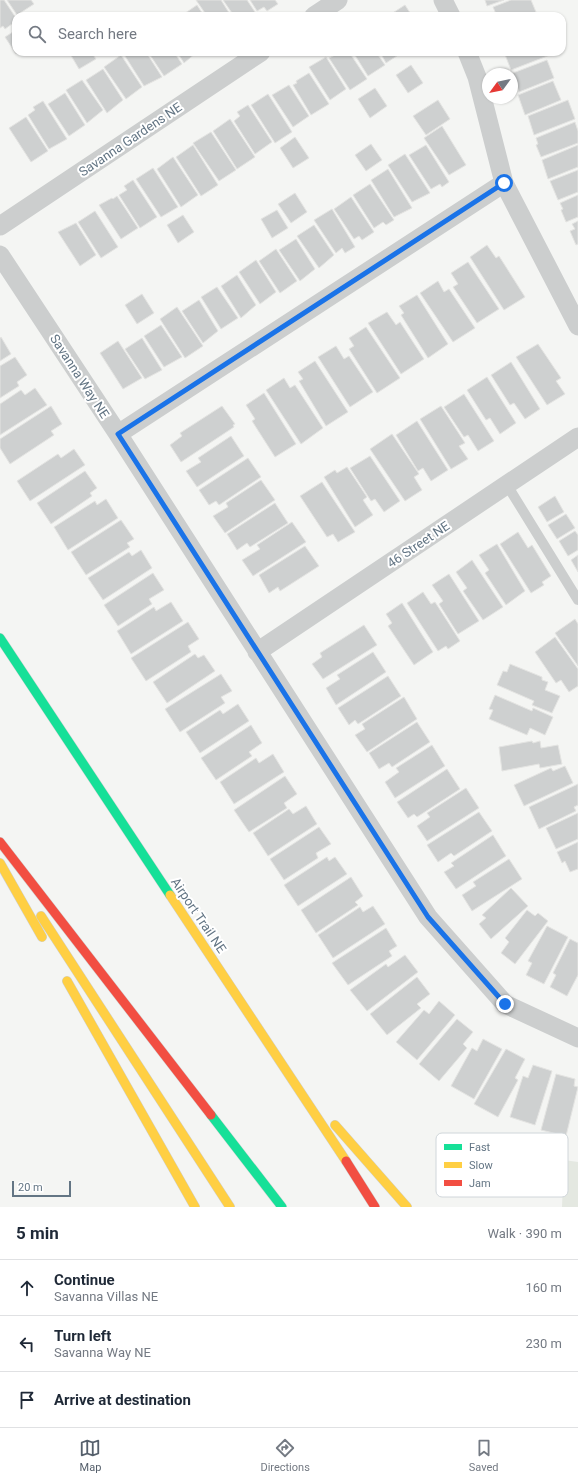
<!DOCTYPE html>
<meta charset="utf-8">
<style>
:root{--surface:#fff;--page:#f6f6f7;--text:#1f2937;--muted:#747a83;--line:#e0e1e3;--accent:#555f6b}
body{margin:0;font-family:Roboto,sans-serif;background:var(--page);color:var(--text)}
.compass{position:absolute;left:482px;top:68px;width:36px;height:36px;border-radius:50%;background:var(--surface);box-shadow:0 1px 3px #0004;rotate:237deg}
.scale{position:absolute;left:12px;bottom:10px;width:59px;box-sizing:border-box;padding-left:4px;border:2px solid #637584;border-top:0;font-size:11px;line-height:14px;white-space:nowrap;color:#637584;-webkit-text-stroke:3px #fff;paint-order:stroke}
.stop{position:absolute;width:12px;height:12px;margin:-9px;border:3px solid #1a73e8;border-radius:50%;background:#fff}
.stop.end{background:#1a73e8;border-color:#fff;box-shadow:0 1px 4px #0008}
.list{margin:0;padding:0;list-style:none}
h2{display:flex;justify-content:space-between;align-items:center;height:52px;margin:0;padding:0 16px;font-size:17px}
h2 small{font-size:13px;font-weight:400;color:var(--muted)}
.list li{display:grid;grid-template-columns:26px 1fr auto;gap:12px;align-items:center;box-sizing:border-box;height:56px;padding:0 16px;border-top:1px solid var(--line)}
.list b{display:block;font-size:15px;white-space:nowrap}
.list p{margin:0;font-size:13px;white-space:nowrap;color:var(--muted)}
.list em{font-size:13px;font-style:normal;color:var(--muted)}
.icon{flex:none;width:22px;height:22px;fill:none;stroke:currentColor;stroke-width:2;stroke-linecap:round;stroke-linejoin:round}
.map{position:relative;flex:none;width:578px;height:1207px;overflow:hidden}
.search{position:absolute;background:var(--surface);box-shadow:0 1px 3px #0004;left:12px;right:12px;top:12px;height:44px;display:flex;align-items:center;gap:10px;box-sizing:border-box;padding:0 14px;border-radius:12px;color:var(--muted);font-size:15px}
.sheet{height:220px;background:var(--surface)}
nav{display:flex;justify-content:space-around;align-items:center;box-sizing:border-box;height:56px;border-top:1px solid var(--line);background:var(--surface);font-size:11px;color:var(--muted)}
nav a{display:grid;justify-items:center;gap:2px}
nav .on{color:var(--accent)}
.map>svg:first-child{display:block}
</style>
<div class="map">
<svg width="578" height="1207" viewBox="0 0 578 1207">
<rect width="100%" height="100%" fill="#f4f5f3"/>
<path fill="#e4e8e1" d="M564,1160l14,2v45h-16z"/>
<path fill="#ced0d0" stroke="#e4e4e2" d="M0,0h4l12,18v3l-11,8 -2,-3 -3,2z
M7,0h24l3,4 -17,11z
M196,0h25l10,16h-24z
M223,0h24l10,15 -23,1z
M250,0h25l3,4 -11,7 -3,-4 -7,4z
M485,0h19l-17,6z
M511,0h20l5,12 -11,4h-31l2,-2 -3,-7z
M197,5l7,11h-23z
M405,5l7,11h-24z
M16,30v22h2l-2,2 -11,-17z
M69,52h22l5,7 -17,10z
M131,52h15l16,25 -18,9 -19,-30z
M148,52h26l8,12 -18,12z
M177,52h20l-13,11z
M341,52h8l18,27 -17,11 -21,-32z
M353,52h23l9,13 -17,11z
M380,52h23l-17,11z
M504,52h45l1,3 -39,15z
M121,55l21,32 -16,12 -22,-32z
M326,57l20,32 -16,11 -21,-33z
M547,60l7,18 -35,14 -6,-19z
M411,65l12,18 -15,10 -12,-18z
M103,69l20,31 -16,13 -21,-33z
M309,73l20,31 -18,11 -18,-30 4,-2 -1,-2z
M82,80l21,30 -16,13 -21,-33z
M553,81l8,19 -36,15 -7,-20z
M289,85l20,31 -16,11 -21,-32z
M375,88l12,18 -17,12 -12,-19z
M65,93l20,32 -16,11 -21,-32z
M268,94l24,38 -17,11 -24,-38z
M438,100l12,19 -24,16 -13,-19z
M568,100l7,19 -41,16 -6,-19z
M43,101l24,38 -18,10 -21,-34 7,-5 -2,-3z
M248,105l24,37 -17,12 -21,-33 6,-5 -3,-4z
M26,117l22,34 -17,11 -22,-34z
M230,119l25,38 -18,12 -24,-38z
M575,122l3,9v12l-37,14 -5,-12 2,-1 -2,-6z
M442,126l24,39 -17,10 -25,-37z
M211,132l25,38 -17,11 -26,-38z
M295,137l14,21 -16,10 -13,-20z
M371,144l11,16 -16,11 -11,-16z
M193,145l25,40 -17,11 -25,-39z
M426,145l23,37 -7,5 -2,-3 -9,5 -22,-34z
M578,145v22l-30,12 -6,-19z
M405,154l25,39 -18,9 -24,-37z
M173,157l25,38 -17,12 -24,-38z
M153,168l25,39 -17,10 -25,-38z
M388,169l24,39 -18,9 -23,-37z
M578,170v22l-20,8 -8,-19z
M133,180l24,37 -17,11 -21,-33 8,-5 -3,-4z
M370,184l24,36 -8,5 -3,-3 -9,6 -21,-33z
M295,193l12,19 -16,11 -13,-19z
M578,195v22l-12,5 -5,-12 2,-1 -3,-6z
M117,196l21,32 -17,11 -22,-34 13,-7 1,1z
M351,197l23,35 -12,8 -3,-4 -5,3 -20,-30z
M332,209l23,38 -10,6 -3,-5 -6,5 -22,-33z
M277,210l11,18 -16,10 -11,-19z
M95,211l23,36 -17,11 -23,-36z
M183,215l11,17 -16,11 -11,-18z
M578,221v23l-2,1 -6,-14 5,-2 -3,-5z
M76,223l20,32 -16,11 -22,-34z
M314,225l20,30 -15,13 -22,-32z
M296,239l19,30 -15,12 -21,-31z
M487,245l9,13 3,-2 26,41 -21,13 -34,-53z
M276,249l21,32 -17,12 -21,-32z
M256,260l20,32 -16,12 -21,-32z
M468,262l31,47 -22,14 -24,-36 5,-3 -7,-11z
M237,275l19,30 -15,13 -20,-32z
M438,281l6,11 5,-3 26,39 -22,14 -33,-49z
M217,287l21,31 -17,11 -20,-32z
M142,294l12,19 -17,11 -12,-19z
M417,295l31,49 -20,14 -27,-43 3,-2 -5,-7z
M199,300l19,31 -15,12 -21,-32z
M177,307l26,39 -18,12 -25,-39z
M387,312l9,13 4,-3 24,37 -23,15 -33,-51z
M161,325l21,32 -18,10 -20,-31z
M366,327l34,51 -23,15 -28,-44 5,-3 -5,-8z
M1,337l10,17 -11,7v-23z
M142,338l20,32 -17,9 -20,-30z
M118,341l24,37 -19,11 -23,-36z
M538,344l23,34 -5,3 9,13 -18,11 -31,-48z
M336,346l8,13 5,-3 24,36 -23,15 -32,-50z
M15,357l12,18 -10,7 2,4 -19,12v-32z
M315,361l33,51 -22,14 -27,-45 4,-2 -5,-7z
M511,362l29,47 -15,10 -11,-16 -4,2 -19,-30z
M487,377l29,46 -16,11 -10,-16 -4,2 -19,-30z
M284,378l6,10 5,-3 28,43 -22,16 -35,-54z
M35,388l12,17 -47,30v-31l21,-14 4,5z
M264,393l32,51 -21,13 -23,-36 3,-2 -9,-14z
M464,394l30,47 -16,10 -10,-16 -4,2 -20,-30z
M51,406l11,18 -11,7 3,4 -44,29 -10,-16v-9z
M222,406l13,18 -2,1 1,2 -53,35 -11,-17 12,-9 -2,-3z
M441,406l24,37 -6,3 9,13 -17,10 -31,-50z
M417,421l31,49 -17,11 -8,-13 -5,3 -22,-36z
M392,434l27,40 -5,3 8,13 -17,11 -35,-52z
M231,436l13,20 -47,31 -11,-16 15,-9 -3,-4z
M74,449l11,16 -55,36 -13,-20 41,-27 3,4z
M370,456l30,45 -16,11 -9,-13 -4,2 -21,-33z
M248,458l13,19 -42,28 -3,-4 -7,4 -10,-15z
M347,467l20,30 -4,3 10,15 -18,12 -31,-50 11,-7 2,3z
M85,471l12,17 -7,5 2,3 -41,28 -14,-21z
M261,480l14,20 -50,33 -12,-17 15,-9 -2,-4z
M322,482l33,50 -17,10 -5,-8 -6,3 -27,-41z
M555,496l9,16 -17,10 -9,-15z
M106,499l12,19 -50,32 -14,-23 41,-26 2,4z
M275,503l13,20 -38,24 -3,-4 -10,7 -10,-16z
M566,514l9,14 -18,11 -9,-14z
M121,520l13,19 -7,4 3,4 -44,28 -15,-23z
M292,522l14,20 -53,34 -11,-16 18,-11 -3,-4z
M575,531l3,4v15l-10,6 -9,-15z
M518,532l10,16 4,-3 19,31 -9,6 2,3 -13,8 -31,-49z
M497,544l28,47 -19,14 -21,-32 4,-3 -10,-15z
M305,546l14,20 -39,25 -2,-4 -9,6 -10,-18z
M141,550l11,18 -49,32 -15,-22 41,-26 3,4z
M578,555v17l-7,-12z
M472,560l31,47 -20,13 -20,-29 4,-3 -11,-16z
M153,573l11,17 -15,9 3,5 -34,22 -14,-21z
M449,574l30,47 -21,13 -19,-30 4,-3 -11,-16z
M423,592l8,12 4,-2 25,39 -12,8 -2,-3 -8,5 -31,-48z
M171,602l12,19 -52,33 -14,-23 37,-24 2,4z
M402,603l31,49 -19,13 -26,-39 4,-3 -6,-9z
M575,619l3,5v42l-23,-33z
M188,622l11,17 -11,7 3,6 -45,29 -15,-23z
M364,625l13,20 -54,34 -11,-15 10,-7 -2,-4z
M555,637l23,32v17l-9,6 -8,-12 -5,3 -21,-31z
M373,652l13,20 -50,33 -10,-17 14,-9 -3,-4z
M195,654l3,4 6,-3 11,16 -48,32 -14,-21z
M510,664l32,13v3l6,2 -3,8 15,6 -8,17 -20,-8 2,-4 -37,-16 6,-14 4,1z
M221,674l11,17 -11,6 4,6 -45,29 -15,-23z
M388,676l13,20 -43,28 -3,-4 -6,5 -11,-17z
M495,695l37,16 1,-3 20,9 -8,18 -15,-7 -3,7 -38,-16 4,-9 -4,-1z
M404,697l13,22 -50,33 -12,-17 10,-6 -3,-5z
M238,704l11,17 -49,32 -14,-21 34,-22 3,4z
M417,722l13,20 -38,25 -3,-4 -10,6 -10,-16z
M251,725l11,18 -13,9 3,4 -36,24 -15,-22z
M532,741l1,2 7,-2 1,7 17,-3 4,19 -22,4 -1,-4 -37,7 -3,-24z
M432,745l13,21 -50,32 -10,-16 14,-10 -3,-4z
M273,754l11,18 -50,32 -14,-22 36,-24 3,5z
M565,766l8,17 -49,23 -10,-21 37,-17 2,3z
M447,769l13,20 -43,28 -3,-3 -6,4 -11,-16z
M285,776l12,18 -13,9 3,5 -38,24 -15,-22z
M578,784v21l-4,2 2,4 -37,18 -10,-22z
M466,788l13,20 -52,33 -10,-15 13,-9 -3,-4z
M306,806l11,18 -49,32 -15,-23 36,-24 4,5z
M479,812l13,19 -38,25 -3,-3 -13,9 -11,-17z
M578,813v26l-22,10 -10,-21z
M319,827l12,17 -15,9 2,5 -34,22 -14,-21z
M493,835l13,21 -50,33 -12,-17 10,-6 -3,-3z
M578,842v27l-8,3 -5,-11 -3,2 -5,-11z
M327,857l2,4 6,-4 12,17 -49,32 -14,-21z
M509,859l13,20 -50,32 -10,-16 14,-9 -3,-4z
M351,877l12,19 -8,6 3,3 -42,28 -15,-23z
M511,888l17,18 -37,33 -12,-15 7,-6 -4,-3z
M373,906l12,18 -52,34 -15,-23 42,-28 3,5z
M527,910l8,6 3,-3 10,8 -33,43 -14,-11 8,-11 -4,-4z
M547,926l21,11 -24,47 -18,-9 6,-12 -4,-2z
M386,928l11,18 -8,5 3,5 -44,29 -16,-22z
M570,939l8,4v32l-11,21 -17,-9 6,-12 -3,-2z
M405,955l13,17 -51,39 -17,-21 36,-26 2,3z
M417,977l13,17 -13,10 4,4 -34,27 -17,-21z
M439,1001l16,14 -38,45 -21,-18 28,-32 5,4z
M457,1019l16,13 -10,12 4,4 -28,33 -20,-17z
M483,1039l19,10 -28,50 -23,-13 21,-38 5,3z
M506,1049l19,10 -10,19 3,2 -20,37 -24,-13z
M533,1065l19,6 -17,54 -25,-8 13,-41 5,2z
M556,1074l19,5 -1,7 4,1 -12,49 -25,-6z"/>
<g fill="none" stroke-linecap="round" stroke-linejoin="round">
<defs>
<path id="fast" d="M0,638l170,257
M211,1115l71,92"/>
<path id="slow" d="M0,863l42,74
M170,895l176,266
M41,916l189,291
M67,981l128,226
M335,1125l72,82"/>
<path id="jam" d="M0,842l211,273
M346,1161l29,46"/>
</defs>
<use href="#fast" stroke="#cfd1d1" stroke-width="10"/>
<use href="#slow" stroke="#cfd1d1" stroke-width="10"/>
<use href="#jam" stroke="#cfd1d1" stroke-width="10"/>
<path stroke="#cccece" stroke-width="10" d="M507,485l71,115"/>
<path stroke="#cccece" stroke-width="19" d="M443,0l8,16
M314,16l24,-16
M467,52l10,25 27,106 74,143
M0,226l261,-174
M0,255l118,179 310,483 77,87 73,34
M118,434l386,-251
M257,652l321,-215"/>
<use href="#fast" stroke="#16e098" stroke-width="9"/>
<use href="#slow" stroke="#ffcf43" stroke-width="9"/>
<use href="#jam" stroke="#f24e42" stroke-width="9"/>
</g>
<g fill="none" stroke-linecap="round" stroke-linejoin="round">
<path stroke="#1a73e8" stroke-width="5" d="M504,183l-386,251 310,483 77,87"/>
</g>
<g text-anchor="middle" stroke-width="4" stroke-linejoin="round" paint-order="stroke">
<g font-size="13" fill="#637584" stroke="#fff">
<text transform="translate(130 139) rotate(-34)" y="5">Savanna Gardens NE</text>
<text transform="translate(80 376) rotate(57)" y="5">Savanna Way NE</text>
<text transform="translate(418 544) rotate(-34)" y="5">46 Street NE</text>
<text transform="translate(199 915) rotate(56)" y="5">Airport Trail NE</text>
</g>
</g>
<rect x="436" y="1133" width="132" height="64" rx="6" fill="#fff" stroke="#d0d6da" stroke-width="1"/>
<rect x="444" y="1144" width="18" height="6" fill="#16e098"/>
<rect x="444" y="1162" width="18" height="6" fill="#ffcf43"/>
<rect x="444" y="1180" width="18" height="6" fill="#f24e42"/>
<g font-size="11" fill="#637584">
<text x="469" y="1151">Fast</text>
<text x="469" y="1169">Slow</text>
<text x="469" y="1187">Jam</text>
</g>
</svg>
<svg class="compass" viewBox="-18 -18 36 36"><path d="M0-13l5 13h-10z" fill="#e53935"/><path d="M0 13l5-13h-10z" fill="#747a83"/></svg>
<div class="scale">20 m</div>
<div class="stop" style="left:504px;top:183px"></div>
<div class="stop end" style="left:505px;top:1004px"></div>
<div class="search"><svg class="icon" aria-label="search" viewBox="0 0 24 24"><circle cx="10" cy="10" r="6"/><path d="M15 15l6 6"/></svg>Search here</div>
</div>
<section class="sheet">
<h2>5 min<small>Walk · 390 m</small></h2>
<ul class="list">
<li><svg class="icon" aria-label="ahead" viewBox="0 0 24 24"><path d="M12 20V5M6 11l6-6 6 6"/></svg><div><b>Continue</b><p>Savanna Villas NE</p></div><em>160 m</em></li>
<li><svg class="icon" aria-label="left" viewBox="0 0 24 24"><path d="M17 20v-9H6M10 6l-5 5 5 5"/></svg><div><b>Turn left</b><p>Savanna Way NE</p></div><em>230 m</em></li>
<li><svg class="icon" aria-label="arrive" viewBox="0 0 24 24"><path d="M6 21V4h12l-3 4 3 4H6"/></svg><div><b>Arrive at destination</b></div></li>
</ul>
</section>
<nav>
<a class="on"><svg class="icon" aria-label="map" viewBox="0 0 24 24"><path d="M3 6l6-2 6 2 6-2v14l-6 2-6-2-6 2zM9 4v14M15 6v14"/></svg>Map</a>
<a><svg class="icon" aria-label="directions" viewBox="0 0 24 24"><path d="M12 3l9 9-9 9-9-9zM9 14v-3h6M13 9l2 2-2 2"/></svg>Directions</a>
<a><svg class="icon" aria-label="saved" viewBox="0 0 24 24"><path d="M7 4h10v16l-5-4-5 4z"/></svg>Saved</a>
</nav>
